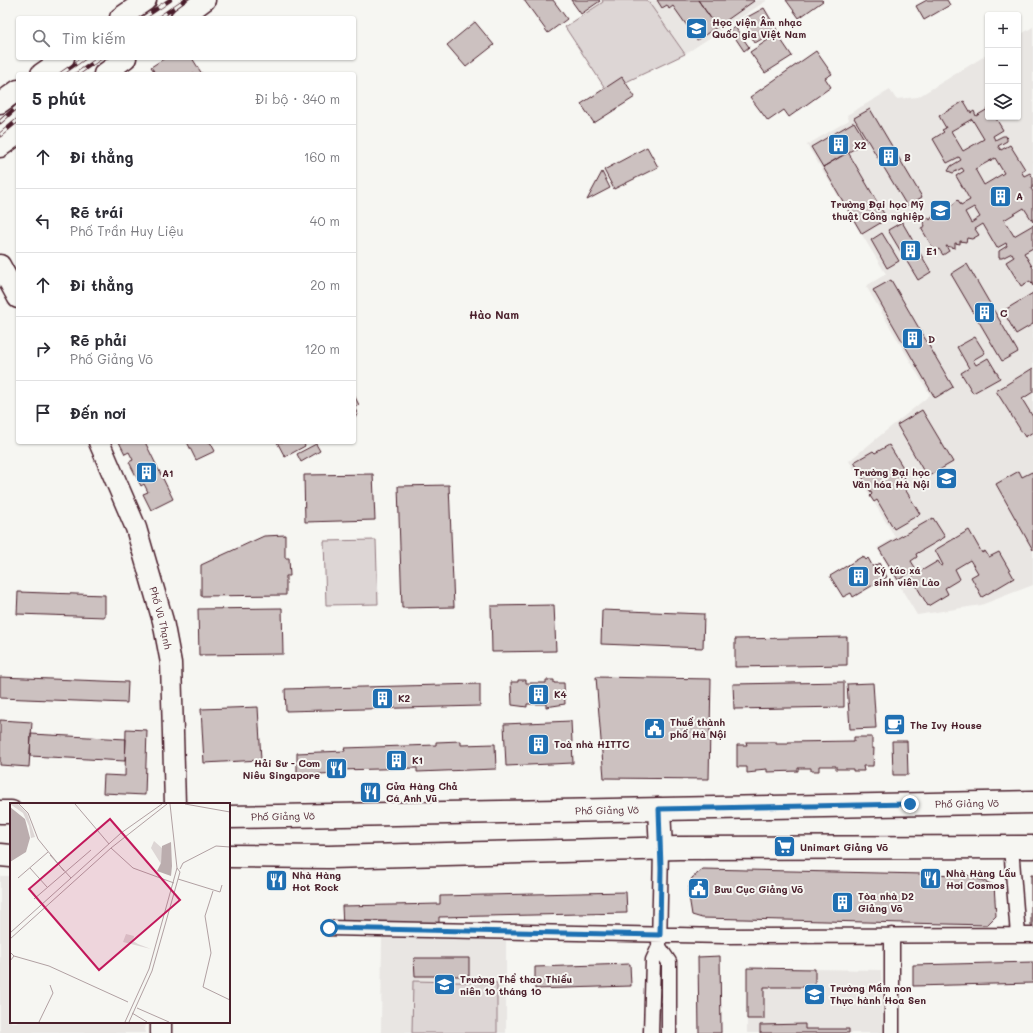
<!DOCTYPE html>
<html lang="vi">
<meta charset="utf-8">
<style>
:root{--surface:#fff;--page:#f2f2f3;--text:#2b2b33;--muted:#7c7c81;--line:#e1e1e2}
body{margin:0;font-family:Mali,sans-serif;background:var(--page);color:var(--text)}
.controls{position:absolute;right:12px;top:12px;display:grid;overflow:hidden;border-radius:4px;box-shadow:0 1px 3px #0004}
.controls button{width:36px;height:36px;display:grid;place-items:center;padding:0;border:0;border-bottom:1px solid var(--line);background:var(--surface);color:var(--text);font:20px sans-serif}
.stop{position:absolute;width:12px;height:12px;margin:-9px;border:3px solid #1f6fb2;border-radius:50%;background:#fff}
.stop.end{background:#1f6fb2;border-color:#fff;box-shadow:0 1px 4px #0008}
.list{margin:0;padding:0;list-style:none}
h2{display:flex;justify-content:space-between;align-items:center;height:52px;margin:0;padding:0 16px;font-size:17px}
h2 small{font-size:13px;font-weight:400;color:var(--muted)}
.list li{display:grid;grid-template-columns:26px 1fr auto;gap:12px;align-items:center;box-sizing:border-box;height:64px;padding:0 16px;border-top:1px solid var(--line)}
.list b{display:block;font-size:15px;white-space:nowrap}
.list p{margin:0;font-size:13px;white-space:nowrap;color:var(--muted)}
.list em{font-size:13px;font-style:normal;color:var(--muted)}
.icon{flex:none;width:22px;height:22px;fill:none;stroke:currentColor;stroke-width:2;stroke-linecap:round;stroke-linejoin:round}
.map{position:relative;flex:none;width:1033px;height:1033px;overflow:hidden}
.search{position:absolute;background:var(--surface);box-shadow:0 1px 3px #0004;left:16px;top:16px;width:340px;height:44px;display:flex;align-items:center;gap:10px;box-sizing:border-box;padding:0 14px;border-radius:4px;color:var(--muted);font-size:15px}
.panel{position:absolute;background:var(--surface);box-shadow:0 1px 3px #0004;left:16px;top:72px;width:340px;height:372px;border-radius:4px}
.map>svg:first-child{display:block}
</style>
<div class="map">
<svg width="1033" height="1033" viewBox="0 0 1033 1033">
<rect width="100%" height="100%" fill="#f6f6f2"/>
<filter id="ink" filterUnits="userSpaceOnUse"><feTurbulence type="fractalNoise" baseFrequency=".025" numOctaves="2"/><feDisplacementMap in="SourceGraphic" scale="8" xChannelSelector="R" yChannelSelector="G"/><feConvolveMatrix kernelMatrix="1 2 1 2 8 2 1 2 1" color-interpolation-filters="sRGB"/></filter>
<g filter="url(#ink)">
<path fill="#e9e6e3" d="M647,0h119v1l-81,53z
M1033,27v558l-52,20 -64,10 -40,-67 18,-11 -46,-76 81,-66 -64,-109 20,-12 -79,-129 42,-25 -2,-5 43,-25 6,9 22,-2 70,-43v63h30v-81z
M0,876h11v146h135l-1,11h-145z
M382,936l124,2v95h-125z
M747,968l134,2 2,63h-136z"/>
<path fill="#ddd6d5" stroke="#947a80" d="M602,0h45l38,54 -78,37 -42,-64 38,-25z
M376,540l2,64 -52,1 -2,-64z
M413,981l84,2v50h-85z"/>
<path fill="#ccc1c0" stroke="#4a1f2b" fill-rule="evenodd" d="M524,0h29l14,19 -19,14z
M571,0h28l1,1 -19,13z
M657,0h41l19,27 -20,13 -24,-34 -4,3 -2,-4 -5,3z
M698,0h55l1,1 -37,26z
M786,0h36l1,1 -24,17z
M927,0h20l3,5 -26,15 -8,-14z
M764,8l13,22 -22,13 -13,-23z
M475,22l19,23 -28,22 -19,-22z
M735,27l14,20 -5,4 -14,-21z
M777,34l15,22 -27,17 -15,-21z
M816,51l16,23 -7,4 6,9 -42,30 -5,-7 -16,11 -18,-24z
M165,58h27l10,16h-46l-5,-7z
M622,77l13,20 -41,26 -13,-19z
M964,101l7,12 3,-2 2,5 12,-7v8h7l8,13 -10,6 2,4 8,-4h3l1,3v2l-9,5 3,4 9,-5 15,24 -4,2 3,5 6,-3 3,5v9l-2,1 2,4v30l-9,-14 -20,12 10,16 19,-11v23l-9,5 9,15v18l-3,-5 -9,5 -15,-24 8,-5 -2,-4 -10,5h-3v-7l8,-5 -1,-3 -9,5 -14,-24 -8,5 4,6 -7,4 -5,-1 -1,4 -6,-1v3l-5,-1v5l-9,-2 3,5 -6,4 -4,-6 -4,2 -14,-23 4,-2 -3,-6 6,-3 2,3 5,-7 3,1 3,-4 2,1 4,-5 2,2 9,-8 3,5 9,-5 -14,-24 8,-5 -2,-3 -9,5 -5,-2 3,-5 10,-6 -2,-3 -12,6 -14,-24 11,-7 -2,-2 4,-2 -7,-12zM972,119l12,20 -21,12 -12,-20zM995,158l9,15 -20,12 -9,-16zM974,207l6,10 -9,6 -6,-11z
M870,109l52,88 -15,9 -53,-88z
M854,122l12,20 -43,25 -12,-20z
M647,147l11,20 -44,22 -10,-19z
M848,152l39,67 -25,15 -39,-67z
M602,172l8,16 -23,12z
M902,222l29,50 -13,8 -30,-50z
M882,233l17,28 -12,7 -16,-28z
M967,264l51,88 -16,9 -51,-87z
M891,280l62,107 -18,11 -62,-108z
M1033,293v31l-17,10 -13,-23z
M975,337l10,16 -12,7 3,5 12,-7 12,20 -27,15 -12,-20 8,-5 -12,-21z
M1033,368v24l-11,7 11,18v15l-8,5 -29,-46z
M354,395l5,10 -5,2 4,8 -4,2z
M922,410l31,52 -26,15 -30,-52z
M119,442h26l28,57 -22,11 -8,-16 5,-2 -4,-8 -3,2 -12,-24 4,-2 -4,-8 -4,2z
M187,442h23l5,9 -19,9z
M277,442h26l2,4 -20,11z
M316,444l4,7 -19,11 -4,-8z
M889,445l15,24 1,20 15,25 -26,15 -17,-29 -3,2 -4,-6 2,-2 -18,-32 19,-11 2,2z
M1019,471l3,6 10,-5 1,2v76l-37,-66z
M373,474l2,46 -70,2 -1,-47z
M449,485l5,122 -52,1 -4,-122z
M933,518l12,19 -29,17 1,3 -6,4 5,8 -18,11 -19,-31z
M969,530l13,23 3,-2 4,6 10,-5 15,26 -32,19 -11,-20 7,-4 -8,-13 -15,9 5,10 -15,9 3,6 -20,12 -17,-29 27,-16 3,5 2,-1 -8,-15z
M285,535v23h4l1,18h-4v19l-85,1v-31l63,-29z
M863,556l3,4 2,-2 5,9 6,-4 8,14 -34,20 -2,-4 -8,4 -13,-21z
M18,592l87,3v22l-88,-3z
M554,605l2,46 -64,1 -1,-46z
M282,608l1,46 -84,1 -1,-46z
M602,610l102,4 -1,34 -102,-4z
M847,637v28l-112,2v-28z
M0,677l128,5 -1,21 -127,-5z
M596,677l115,2 -2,100 -105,-1z
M518,680h8v3h20v-3h8v3h10l1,21 -19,3v-3h-19v3l-15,-2 -1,-23h7z
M844,682v25l-110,2 -1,-25z
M873,683l3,45 -26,1 -3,-45z
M480,684v22l-194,5 -1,-22z
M258,707l3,53 -57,3 -3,-54z
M0,720l32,2 -3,45 -29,-2z
M571,721l2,42 -67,3 -2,-42z
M126,729l21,1 -2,65 -42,-2 1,-18 21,1z
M31,734l95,5 -1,22 -95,-5z
M854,737h18v11h2l-1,18h-10l1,5h-11v-2h-17v-3h-17v5h-8v-3h-13v3l-31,1v-3l-11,1v2l-9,1v-6h-10v-22h10l-1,-3h30v2h12v-2l66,-1z
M461,741v4l34,-1 1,25 -79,3v-4l-77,2v3l-43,2v-22l48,-2 -1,-3 92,-3v-3z
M892,741h15l1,34h-15z
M703,869l264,6 27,10 2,31 -9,9 -285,-7 -10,-3 -4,-25 4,-12z
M1031,875h2v51h-2z
M626,892l1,21 -188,4v9l-96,1 -1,-21 98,-2v-8z
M720,956l1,77h-22l-1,-76z
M414,958h55v18h-54z
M1033,962v21l-120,3v-21z
M630,964l1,22 -96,3v-22z
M747,968l68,1v18h-51v32h-17z
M805,1024v5h44v4h-89v-8z"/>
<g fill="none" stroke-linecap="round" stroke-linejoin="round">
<defs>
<path id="street" d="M1011,847l7,88
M329,928l397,8 307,-1
M892,935v98
M659,947l10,15v71
M651,1033l2,-73 6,-13 2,-98"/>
<g id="secondary">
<path d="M120,18l26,-18"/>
<path d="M181,18l24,-18"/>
<path d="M41,74l23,-16"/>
<path d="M104,74l22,-16"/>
<path d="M0,103l18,-13"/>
<path d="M0,147l18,-13"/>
<path d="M0,265l18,33"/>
<path id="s1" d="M99,442l37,86 27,93 8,42 4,141"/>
<path d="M161,1033v-11"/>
</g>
<g id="primary">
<path d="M659,809l2,40"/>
<path d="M0,812h11"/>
<path id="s2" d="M229,817l804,-15"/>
<path d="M0,855l11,1"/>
<path d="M229,856l100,1 350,-9 354,-1"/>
</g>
</defs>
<use href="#street" stroke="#4a1f2b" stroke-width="17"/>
<use href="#secondary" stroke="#4a1f2b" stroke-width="23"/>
<use href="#primary" stroke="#4a1f2b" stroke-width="25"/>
<use href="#street" stroke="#f6f6f2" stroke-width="14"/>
<use href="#secondary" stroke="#f6f6f2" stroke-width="20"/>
<use href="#primary" stroke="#f6f6f2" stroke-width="22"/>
<defs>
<path id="rail" d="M143,18l27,-18
M159,18l26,-18
M61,74l23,-16
M77,74l23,-16
M0,122l18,-16
M0,135l18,-15"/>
</defs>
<use href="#rail" stroke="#4a1f2b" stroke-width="4.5"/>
<use href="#rail" stroke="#f6f6f2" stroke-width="3" stroke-dasharray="9" stroke-linecap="butt"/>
</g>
</g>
<g fill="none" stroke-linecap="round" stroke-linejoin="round" filter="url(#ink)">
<path stroke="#1f6fb2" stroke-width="5" d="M329,928l331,7 1,-67 -2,-59 251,-5"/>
</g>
<defs>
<symbol id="university-square" viewBox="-11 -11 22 22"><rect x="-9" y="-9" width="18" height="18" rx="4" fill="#1f6fb2" stroke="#f6f6f2"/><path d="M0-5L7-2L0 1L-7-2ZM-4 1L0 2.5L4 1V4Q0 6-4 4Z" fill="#fff"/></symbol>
<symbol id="building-square" viewBox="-11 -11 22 22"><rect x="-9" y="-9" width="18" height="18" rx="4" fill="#1f6fb2" stroke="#f6f6f2"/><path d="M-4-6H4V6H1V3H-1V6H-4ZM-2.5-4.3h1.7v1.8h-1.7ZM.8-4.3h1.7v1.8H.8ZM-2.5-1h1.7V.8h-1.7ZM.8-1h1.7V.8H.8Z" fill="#fff"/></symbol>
<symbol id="cafe-square" viewBox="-11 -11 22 22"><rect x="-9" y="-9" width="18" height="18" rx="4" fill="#1f6fb2" stroke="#f6f6f2"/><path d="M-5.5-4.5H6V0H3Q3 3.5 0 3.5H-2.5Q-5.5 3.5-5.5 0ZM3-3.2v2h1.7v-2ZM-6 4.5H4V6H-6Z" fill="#fff"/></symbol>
<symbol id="civic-square" viewBox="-11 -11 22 22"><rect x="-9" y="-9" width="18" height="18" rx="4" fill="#1f6fb2" stroke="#f6f6f2"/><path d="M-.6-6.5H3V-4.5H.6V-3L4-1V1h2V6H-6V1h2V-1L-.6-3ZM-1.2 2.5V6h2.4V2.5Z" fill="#fff"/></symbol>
<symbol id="restaurant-square" viewBox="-11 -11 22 22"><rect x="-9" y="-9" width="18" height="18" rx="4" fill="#1f6fb2" stroke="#f6f6f2"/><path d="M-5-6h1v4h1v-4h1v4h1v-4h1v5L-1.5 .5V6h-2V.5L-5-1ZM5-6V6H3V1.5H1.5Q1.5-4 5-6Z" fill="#fff"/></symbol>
<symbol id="supermarket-square" viewBox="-11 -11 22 22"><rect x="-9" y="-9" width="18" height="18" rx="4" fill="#1f6fb2" stroke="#f6f6f2"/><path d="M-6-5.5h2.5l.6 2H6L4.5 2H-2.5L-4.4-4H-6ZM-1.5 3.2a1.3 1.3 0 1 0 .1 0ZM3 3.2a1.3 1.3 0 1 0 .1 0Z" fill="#fff"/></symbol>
<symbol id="school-square" viewBox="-11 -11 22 22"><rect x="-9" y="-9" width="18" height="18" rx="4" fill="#1f6fb2" stroke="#f6f6f2"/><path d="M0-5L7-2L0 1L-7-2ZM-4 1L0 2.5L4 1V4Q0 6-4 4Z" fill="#fff"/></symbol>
</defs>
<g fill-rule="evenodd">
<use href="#university-square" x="684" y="16" width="25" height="25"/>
<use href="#building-square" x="826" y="132" width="25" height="25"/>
<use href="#building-square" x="876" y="144" width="25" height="25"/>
<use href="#building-square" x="988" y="184" width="25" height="25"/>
<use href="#university-square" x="928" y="198" width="25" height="25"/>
<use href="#building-square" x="898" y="238" width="25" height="25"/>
<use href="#building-square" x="972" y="300" width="25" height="25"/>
<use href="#building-square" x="900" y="326" width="25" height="25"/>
<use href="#building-square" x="134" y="460" width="25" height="25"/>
<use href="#university-square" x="934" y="466" width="25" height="25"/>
<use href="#building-square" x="846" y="564" width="25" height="25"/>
<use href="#building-square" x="526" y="682" width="25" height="25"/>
<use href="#building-square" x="370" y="686" width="25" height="25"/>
<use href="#cafe-square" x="882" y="712" width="25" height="25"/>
<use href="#civic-square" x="642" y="716" width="25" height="25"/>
<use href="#building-square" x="526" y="732" width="25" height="25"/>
<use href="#building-square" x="384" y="748" width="25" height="25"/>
<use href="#restaurant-square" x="324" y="756" width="25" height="25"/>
<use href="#restaurant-square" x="358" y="780" width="25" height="25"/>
<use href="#supermarket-square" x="772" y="834" width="25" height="25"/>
<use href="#restaurant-square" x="918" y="866" width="25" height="25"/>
<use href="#restaurant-square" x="264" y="868" width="25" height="25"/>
<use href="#civic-square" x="686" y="876" width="25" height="25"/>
<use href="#building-square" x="830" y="890" width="25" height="25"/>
<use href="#school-square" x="432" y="972" width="25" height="25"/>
<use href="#school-square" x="802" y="982" width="25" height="25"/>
</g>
<g text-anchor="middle" stroke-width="4" stroke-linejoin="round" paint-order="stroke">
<g font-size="10" font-weight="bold" fill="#4a1f2b" stroke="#f6f6f2" text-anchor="start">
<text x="712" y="26">Học viện Âm nhạc<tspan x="712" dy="12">Quốc gia Việt Nam</tspan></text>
<text x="854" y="149">X2</text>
<text x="904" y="161">B</text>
<text x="1016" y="200">A</text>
<text x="924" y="208" text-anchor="end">Trường Đại học Mỹ<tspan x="924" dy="12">thuật Công nghiệp</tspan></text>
<text x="926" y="255">E1</text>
<text x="1000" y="317">C</text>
<text x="928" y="343">D</text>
<text x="930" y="476" text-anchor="end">Trường Đại học<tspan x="930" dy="12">Văn hóa Hà Nội</tspan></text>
<text x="162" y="477">A1</text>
<text x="874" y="574">Ký túc xá<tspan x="874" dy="12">sinh viên Lào</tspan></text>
<text x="554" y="698">K4</text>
<text x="398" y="702">K2</text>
<text x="670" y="726">Thuế thành<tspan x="670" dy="12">phố Hà Nội</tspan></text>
<text x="910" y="729">The Ivy House</text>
<text x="554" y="748">Toà nhà HITTC</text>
<text x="412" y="764">K1</text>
<text x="320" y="767" text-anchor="end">Hải Sư - Cơm<tspan x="320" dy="12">Niêu Singapore</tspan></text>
<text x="386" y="790">Cửa Hàng Chả<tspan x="386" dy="12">Cá Anh Vũ</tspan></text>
<text x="800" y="851">Unimart Giảng Võ</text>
<text x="946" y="877">Nhà Hàng Lẩu<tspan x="946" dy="12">Hơi Cosmos</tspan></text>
<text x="292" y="879">Nhà Hàng<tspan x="292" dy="12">Hot Rock</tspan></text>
<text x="714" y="893">Bưu Cục Giảng Võ</text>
<text x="858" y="900">Tòa nhà D2<tspan x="858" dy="12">Giảng Võ</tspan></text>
<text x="460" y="983">Trường Thể thao Thiếu<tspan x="460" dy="12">niên 10 tháng 10</tspan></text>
<text x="830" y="992">Trường Mầm non<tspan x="830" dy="12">Thực hành Hoa Sen</tspan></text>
</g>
<g font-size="10" fill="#4a1f2b" stroke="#f6f6f2">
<text dy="4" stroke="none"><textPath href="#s1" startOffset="187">Phố Vũ Thạnh</textPath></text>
<text dy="4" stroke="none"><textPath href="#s2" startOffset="738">Phố Giảng Võ</textPath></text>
<text dy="4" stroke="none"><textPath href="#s2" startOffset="378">Phố Giảng Võ</textPath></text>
<text dy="4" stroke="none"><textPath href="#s2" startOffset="54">Phố Giảng Võ</textPath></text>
</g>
<g font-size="11" font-weight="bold" fill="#4a1f2b" stroke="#f6f6f2">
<text x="494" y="319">Hào Nam</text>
</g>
</g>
<g transform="translate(10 803)">
<rect width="220" height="220" fill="#f6f6f2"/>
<path d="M0,1h8l9,9 8,24 -4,1 -2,-12 -6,-13zM144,38l9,8 -2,15 -10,-16zM116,131l8,2 -1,5 5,3 13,5 -28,-7z" fill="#ddd6d5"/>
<path d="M0,4l15,12 5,19 -4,14 -16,10zM161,39l1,24 -1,10 -14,-5 4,-8 1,-17z" fill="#bbadae"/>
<path fill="none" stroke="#b1a0a2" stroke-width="1" d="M9,1l9,9 10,26 26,32M65,1l34,40M175,1l45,8M101,45l22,20 41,15M40,52l21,23M20,65l17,19M170,66l3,-6 33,-17 14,1M8,75l30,-26M168,76l42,13 2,-7M203,88l-8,25 6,37 -8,34 27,13M24,96l57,-49M0,130l111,-100 41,-29M0,136l101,-91 56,-44M0,149l4,4 -4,5M4,153l35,10 79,36M127,205l32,14M122,210l15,9M29,219l14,-29 -3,-8M115,219l24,-53 28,-101 -7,-64M119,219l23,-51 28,-99 -3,-4"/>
<path fill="#c2185b" fill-opacity="0.15" stroke="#c2185b" stroke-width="2" d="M100,16l70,81 -81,70 -70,-81z"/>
<rect width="220" height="220" fill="none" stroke="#4a1f2b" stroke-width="2"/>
</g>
</svg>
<div class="controls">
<button>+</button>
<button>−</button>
<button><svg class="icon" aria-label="layers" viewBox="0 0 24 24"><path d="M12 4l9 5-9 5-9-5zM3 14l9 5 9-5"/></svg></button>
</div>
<div class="stop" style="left:329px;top:928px"></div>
<div class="stop end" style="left:910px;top:804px"></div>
<div class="search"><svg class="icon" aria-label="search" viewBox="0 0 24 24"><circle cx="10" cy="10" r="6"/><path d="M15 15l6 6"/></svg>Tìm kiếm</div>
<section class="panel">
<h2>5 phút<small>Đi bộ · 340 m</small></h2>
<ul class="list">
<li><svg class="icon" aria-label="ahead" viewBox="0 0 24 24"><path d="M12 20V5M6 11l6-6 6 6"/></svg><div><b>Đi thẳng</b></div><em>160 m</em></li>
<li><svg class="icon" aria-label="left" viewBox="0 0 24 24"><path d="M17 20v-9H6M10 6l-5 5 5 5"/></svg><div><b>Rẽ trái</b><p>Phố Trần Huy Liệu</p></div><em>40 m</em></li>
<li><svg class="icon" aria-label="ahead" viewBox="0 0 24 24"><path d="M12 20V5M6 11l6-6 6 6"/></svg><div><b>Đi thẳng</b></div><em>20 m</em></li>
<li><svg class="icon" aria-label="right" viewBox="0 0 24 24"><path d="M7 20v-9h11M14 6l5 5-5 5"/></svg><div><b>Rẽ phải</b><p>Phố Giảng Võ</p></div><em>120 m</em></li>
<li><svg class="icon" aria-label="arrive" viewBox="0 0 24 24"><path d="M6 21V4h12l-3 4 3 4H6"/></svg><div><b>Đến nơi</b></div></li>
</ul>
</section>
</div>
